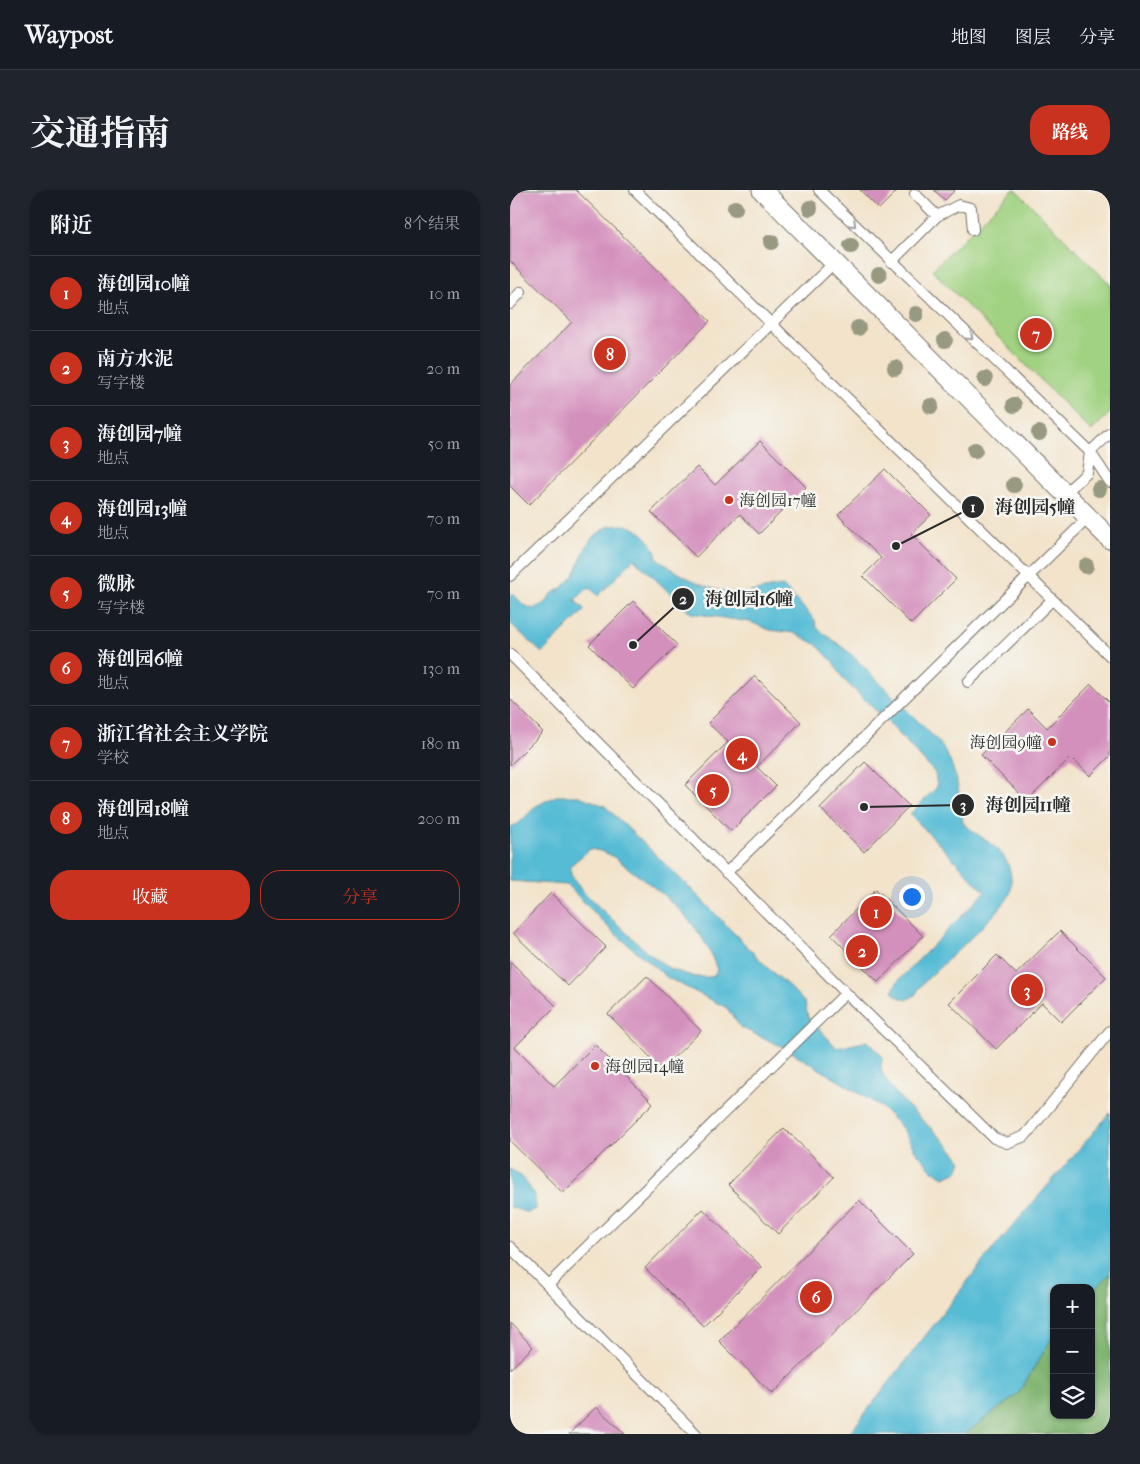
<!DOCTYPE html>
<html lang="zh">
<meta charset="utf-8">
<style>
:root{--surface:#171b24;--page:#20242c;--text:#f1f3f6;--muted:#9ea1a6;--line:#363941;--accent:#c8321e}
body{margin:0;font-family:"IM FELL French Canon","Noto Serif SC",serif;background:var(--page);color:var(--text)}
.controls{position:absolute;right:15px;bottom:15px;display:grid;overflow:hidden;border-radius:10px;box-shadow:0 1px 4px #0004}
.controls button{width:45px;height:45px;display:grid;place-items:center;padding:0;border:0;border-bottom:1px solid var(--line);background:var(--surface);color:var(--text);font:25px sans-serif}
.you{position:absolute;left:401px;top:706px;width:18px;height:18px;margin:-12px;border:4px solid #fff;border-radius:50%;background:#1a73e8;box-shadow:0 0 0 8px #1a73e833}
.badge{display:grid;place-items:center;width:32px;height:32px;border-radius:50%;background:var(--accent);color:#fff;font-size:16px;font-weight:700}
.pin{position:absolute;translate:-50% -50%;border:2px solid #fff;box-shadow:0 1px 5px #0006}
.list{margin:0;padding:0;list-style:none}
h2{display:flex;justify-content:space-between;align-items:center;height:65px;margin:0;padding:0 20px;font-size:21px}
h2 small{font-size:16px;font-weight:400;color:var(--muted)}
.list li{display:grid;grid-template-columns:32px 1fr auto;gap:15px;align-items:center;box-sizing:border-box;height:75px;padding:0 20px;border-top:1px solid var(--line)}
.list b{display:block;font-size:19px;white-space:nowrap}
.list p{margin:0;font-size:16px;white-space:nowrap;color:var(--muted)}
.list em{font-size:16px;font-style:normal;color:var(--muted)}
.actions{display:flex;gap:10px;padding:15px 20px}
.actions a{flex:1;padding:11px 0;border:1px solid var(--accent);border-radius:20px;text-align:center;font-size:18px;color:var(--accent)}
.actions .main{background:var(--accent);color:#fff}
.icon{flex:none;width:28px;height:28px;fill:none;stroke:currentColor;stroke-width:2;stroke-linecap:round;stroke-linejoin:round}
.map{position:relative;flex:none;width:600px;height:1244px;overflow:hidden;border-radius:20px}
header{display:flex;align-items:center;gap:30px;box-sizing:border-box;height:70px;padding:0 25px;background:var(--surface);border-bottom:1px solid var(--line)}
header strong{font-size:24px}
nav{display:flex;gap:28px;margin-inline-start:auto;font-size:18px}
.intro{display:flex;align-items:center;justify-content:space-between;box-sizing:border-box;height:120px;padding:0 30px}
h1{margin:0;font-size:35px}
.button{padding:12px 22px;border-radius:20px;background:var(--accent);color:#fff;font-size:18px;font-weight:700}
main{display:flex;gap:30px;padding:0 30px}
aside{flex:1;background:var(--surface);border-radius:20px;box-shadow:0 1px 4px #0004}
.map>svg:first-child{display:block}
</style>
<header>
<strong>Waypost</strong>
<nav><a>地图</a><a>图层</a><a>分享</a></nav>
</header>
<div class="intro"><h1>交通指南</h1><a class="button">路线</a></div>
<main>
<aside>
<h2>附近<small>8个结果</small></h2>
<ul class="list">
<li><span class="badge">1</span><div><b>海创园10幢</b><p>地点</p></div><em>10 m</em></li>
<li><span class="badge">2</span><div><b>南方水泥</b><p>写字楼</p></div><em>20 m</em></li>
<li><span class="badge">3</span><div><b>海创园7幢</b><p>地点</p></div><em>50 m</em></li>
<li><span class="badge">4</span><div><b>海创园13幢</b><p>地点</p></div><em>70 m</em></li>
<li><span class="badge">5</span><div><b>微脉</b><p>写字楼</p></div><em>70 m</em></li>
<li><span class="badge">6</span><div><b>海创园6幢</b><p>地点</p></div><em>130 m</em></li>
<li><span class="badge">7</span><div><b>浙江省社会主义学院</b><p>学校</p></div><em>180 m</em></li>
<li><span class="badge">8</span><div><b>海创园18幢</b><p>地点</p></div><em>200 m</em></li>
</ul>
<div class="actions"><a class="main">收藏</a><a>分享</a></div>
</aside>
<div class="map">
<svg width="600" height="1244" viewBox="0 0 600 1244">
<rect width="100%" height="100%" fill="#f6f6f2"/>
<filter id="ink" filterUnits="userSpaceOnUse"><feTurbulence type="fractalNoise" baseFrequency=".02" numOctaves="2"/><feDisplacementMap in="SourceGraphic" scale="10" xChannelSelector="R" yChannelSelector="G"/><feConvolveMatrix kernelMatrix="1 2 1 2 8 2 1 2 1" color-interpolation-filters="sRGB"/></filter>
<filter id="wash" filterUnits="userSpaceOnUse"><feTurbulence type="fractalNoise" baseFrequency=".0096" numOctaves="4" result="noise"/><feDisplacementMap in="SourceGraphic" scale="20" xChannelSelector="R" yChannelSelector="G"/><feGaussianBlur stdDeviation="1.12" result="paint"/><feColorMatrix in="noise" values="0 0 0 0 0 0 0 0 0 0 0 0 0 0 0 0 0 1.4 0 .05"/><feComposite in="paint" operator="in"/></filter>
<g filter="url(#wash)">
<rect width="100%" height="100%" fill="#f2e3ca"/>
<path fill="#a0d281" stroke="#667e56" d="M503,0h3l94,94v129l-19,18 -159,-161z"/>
<path fill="#80b46f" stroke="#56704d" d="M600,1084v160h-145l53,-40 36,-59v80h37v-123z"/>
<path fill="#57bcd5" stroke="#417480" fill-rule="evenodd" d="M99,336c5,0 14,-2 20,0 14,5 26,18 28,32 21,17 60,38 88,35 13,-2 26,-6 38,-7l32,34 1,7 34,26 89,89c19,27 20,50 24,81 13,12 31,20 41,34 7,9 9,27 6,37 -5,15 -73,75 -88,90l-7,11 -8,5 -11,-4 -3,-6 5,-9 87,-89 -75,-78 27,-27 -2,-14 -49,-53 -42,-40 -11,-18 -17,-18 -22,-11 -24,-3 -20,-8 -59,-9 -57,-54 -36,37 -9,-9 -14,13 10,10 -43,43 -32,-30v-28l2,-2 12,12 9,4 14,-7 3,-7c31,-17 24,-28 40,-54 3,-6 13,-10 19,-15z
M46,606h23l26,10 89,86 76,78 20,17 15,16 3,14 29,31 31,-7 15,16c-1,4 -3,11 -1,15 8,24 62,64 80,89l-4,10 -14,6 -12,-7 -18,-21 -11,-20 -23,-23 -95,-58 -45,-21 -13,-19 -59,-30 -56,-47 -45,-46 -57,-4v-54l8,-3 18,-18zM80,659c23,3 28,12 46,25 37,27 66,51 81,96l-4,7h-18l-25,-8 -23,-17 -65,-61 -11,-16 -1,-9z
M600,923v161l-19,18v-4h-37v47l-36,59 -53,40h-116l139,-179z
M0,979c14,8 26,22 26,39l-8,5 -18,-6z"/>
<g id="blocks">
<path fill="#d490bd" d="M0,0h66l134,131 -181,184 -19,-19v-101l62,-63 -62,-61z
M350,0h38l-19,19z
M424,0h21l-10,10z
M250,251l46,46 -47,47 -19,-20 -44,43 -45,-45 46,-45 18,18z
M375,279l46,46 -20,19 45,45 -45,45 -48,-48 18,-18 -43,-43z
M123,411l44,44 -44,44 -44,-44z
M245,486l46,46 -44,45 19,19 -45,45 -46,-46 43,-43 -20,-19z
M581,494l19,19v53l-20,20 -19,-19 -44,44 -46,-46 47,-46 19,19z
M0,509l33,33 -33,33z
M355,572l44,44 -45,46 -44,-44z
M366,699l47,47 -45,46 -47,-47z
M41,703l55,54 -38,39 -55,-53z
M550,741l46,46 -45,45 -19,-19 -46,46 -47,-46 48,-48 19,19z
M0,771l46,45 -41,41 39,39 41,-41 58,58 -90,90 -53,-52z
M137,786l54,55 -39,38 -54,-55z
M274,938l50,49 -56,57 -50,-49z
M349,1010l54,54 -141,140 -53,-53z
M193,1019l59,58 -59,59 -58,-58z
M0,1133l23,24 -23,22z
M86,1217l29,27h-56z"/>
</g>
</g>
<g filter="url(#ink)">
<use href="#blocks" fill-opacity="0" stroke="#716b63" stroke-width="1"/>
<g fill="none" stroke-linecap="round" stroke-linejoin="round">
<defs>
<path id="lane" d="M125,0l475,466
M309,0l271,262 20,-19
M427,26l22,-11 12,3 2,22
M381,72l46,-46 -22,-22
M0,114l11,-12
M555,303l22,-20 3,-21 20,30
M0,386l325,-314
M0,464l336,339 148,145 13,5 18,-7 85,-105
M458,492l84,-82
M216,683l363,-356
M0,1057l186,187
M38,1095l298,-292"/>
<path id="street" d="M252,0l348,349"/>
</defs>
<use href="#lane" stroke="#716b63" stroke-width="12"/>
<use href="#street" stroke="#716b63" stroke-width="21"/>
<use href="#lane" stroke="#fff" stroke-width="10"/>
<use href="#street" stroke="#fff" stroke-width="19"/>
</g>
<g fill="#989981">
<circle cx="225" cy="18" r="8"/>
<circle cx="300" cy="18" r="8"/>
<circle cx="261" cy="52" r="8"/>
<circle cx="341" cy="56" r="8"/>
<circle cx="369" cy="85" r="8"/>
<circle cx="406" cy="124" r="8"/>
<circle cx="348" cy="138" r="8"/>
<circle cx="435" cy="150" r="8"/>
<circle cx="385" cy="178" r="8"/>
<circle cx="475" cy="189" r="8"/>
<circle cx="504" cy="215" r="8"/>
<circle cx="421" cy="216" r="8"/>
<circle cx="529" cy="243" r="8"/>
<circle cx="465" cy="260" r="8"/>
<circle cx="504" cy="295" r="8"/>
<circle cx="589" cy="299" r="8"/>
<circle cx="576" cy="376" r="8"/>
</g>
<defs><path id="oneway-chevron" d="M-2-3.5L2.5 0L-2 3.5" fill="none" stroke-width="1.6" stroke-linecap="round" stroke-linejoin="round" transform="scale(1.25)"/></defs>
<g stroke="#a0a0a0">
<use href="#oneway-chevron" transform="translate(343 34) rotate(45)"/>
<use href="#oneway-chevron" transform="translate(460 147) rotate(44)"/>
</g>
</g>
<g fill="#c8321e" stroke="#f6f6f2" stroke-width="2">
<circle cx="219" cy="310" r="5"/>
<circle cx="542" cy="552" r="5"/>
<circle cx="85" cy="876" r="5"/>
</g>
<g text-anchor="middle" stroke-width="5" stroke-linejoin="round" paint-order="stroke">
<g font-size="16" fill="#2b2b2b" stroke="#f6f6f2" text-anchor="start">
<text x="229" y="316">海创园17幢</text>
<text x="532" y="558" text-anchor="end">海创园9幢</text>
<text x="95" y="882">海创园14幢</text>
</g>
</g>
<path fill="none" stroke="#2b2b2b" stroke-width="2" d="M386 356L463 317M123 455L173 409M354 617L453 615"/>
<g fill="#2b2b2b" stroke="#f6f6f2" stroke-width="2">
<circle cx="386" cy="356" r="5"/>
<circle cx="123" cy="455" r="5"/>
<circle cx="354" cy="617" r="5"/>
<circle cx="463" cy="317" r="12"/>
<circle cx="173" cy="409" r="12"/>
<circle cx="453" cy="615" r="12"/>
</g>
<g font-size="15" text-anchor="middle" font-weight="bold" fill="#fff">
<text x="463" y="322">1</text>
<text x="173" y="414">2</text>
<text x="453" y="620">3</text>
</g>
<g font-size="18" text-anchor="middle" font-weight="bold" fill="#2b2b2b" stroke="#f6f6f2" stroke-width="5" stroke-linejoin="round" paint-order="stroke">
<text x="525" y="323">海创园5幢</text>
<text x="239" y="415">海创园16幢</text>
<text x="518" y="621">海创园11幢</text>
</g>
</svg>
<div class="controls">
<button>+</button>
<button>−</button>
<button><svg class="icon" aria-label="layers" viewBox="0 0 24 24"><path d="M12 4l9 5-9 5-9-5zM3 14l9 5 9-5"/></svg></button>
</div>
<div class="you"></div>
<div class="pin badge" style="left:366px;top:722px">1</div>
<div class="pin badge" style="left:352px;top:761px">2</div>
<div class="pin badge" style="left:517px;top:800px">3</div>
<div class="pin badge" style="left:232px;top:564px">4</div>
<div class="pin badge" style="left:203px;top:600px">5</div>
<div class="pin badge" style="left:306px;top:1107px">6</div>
<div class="pin badge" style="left:526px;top:144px">7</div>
<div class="pin badge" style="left:100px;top:164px">8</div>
</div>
</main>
